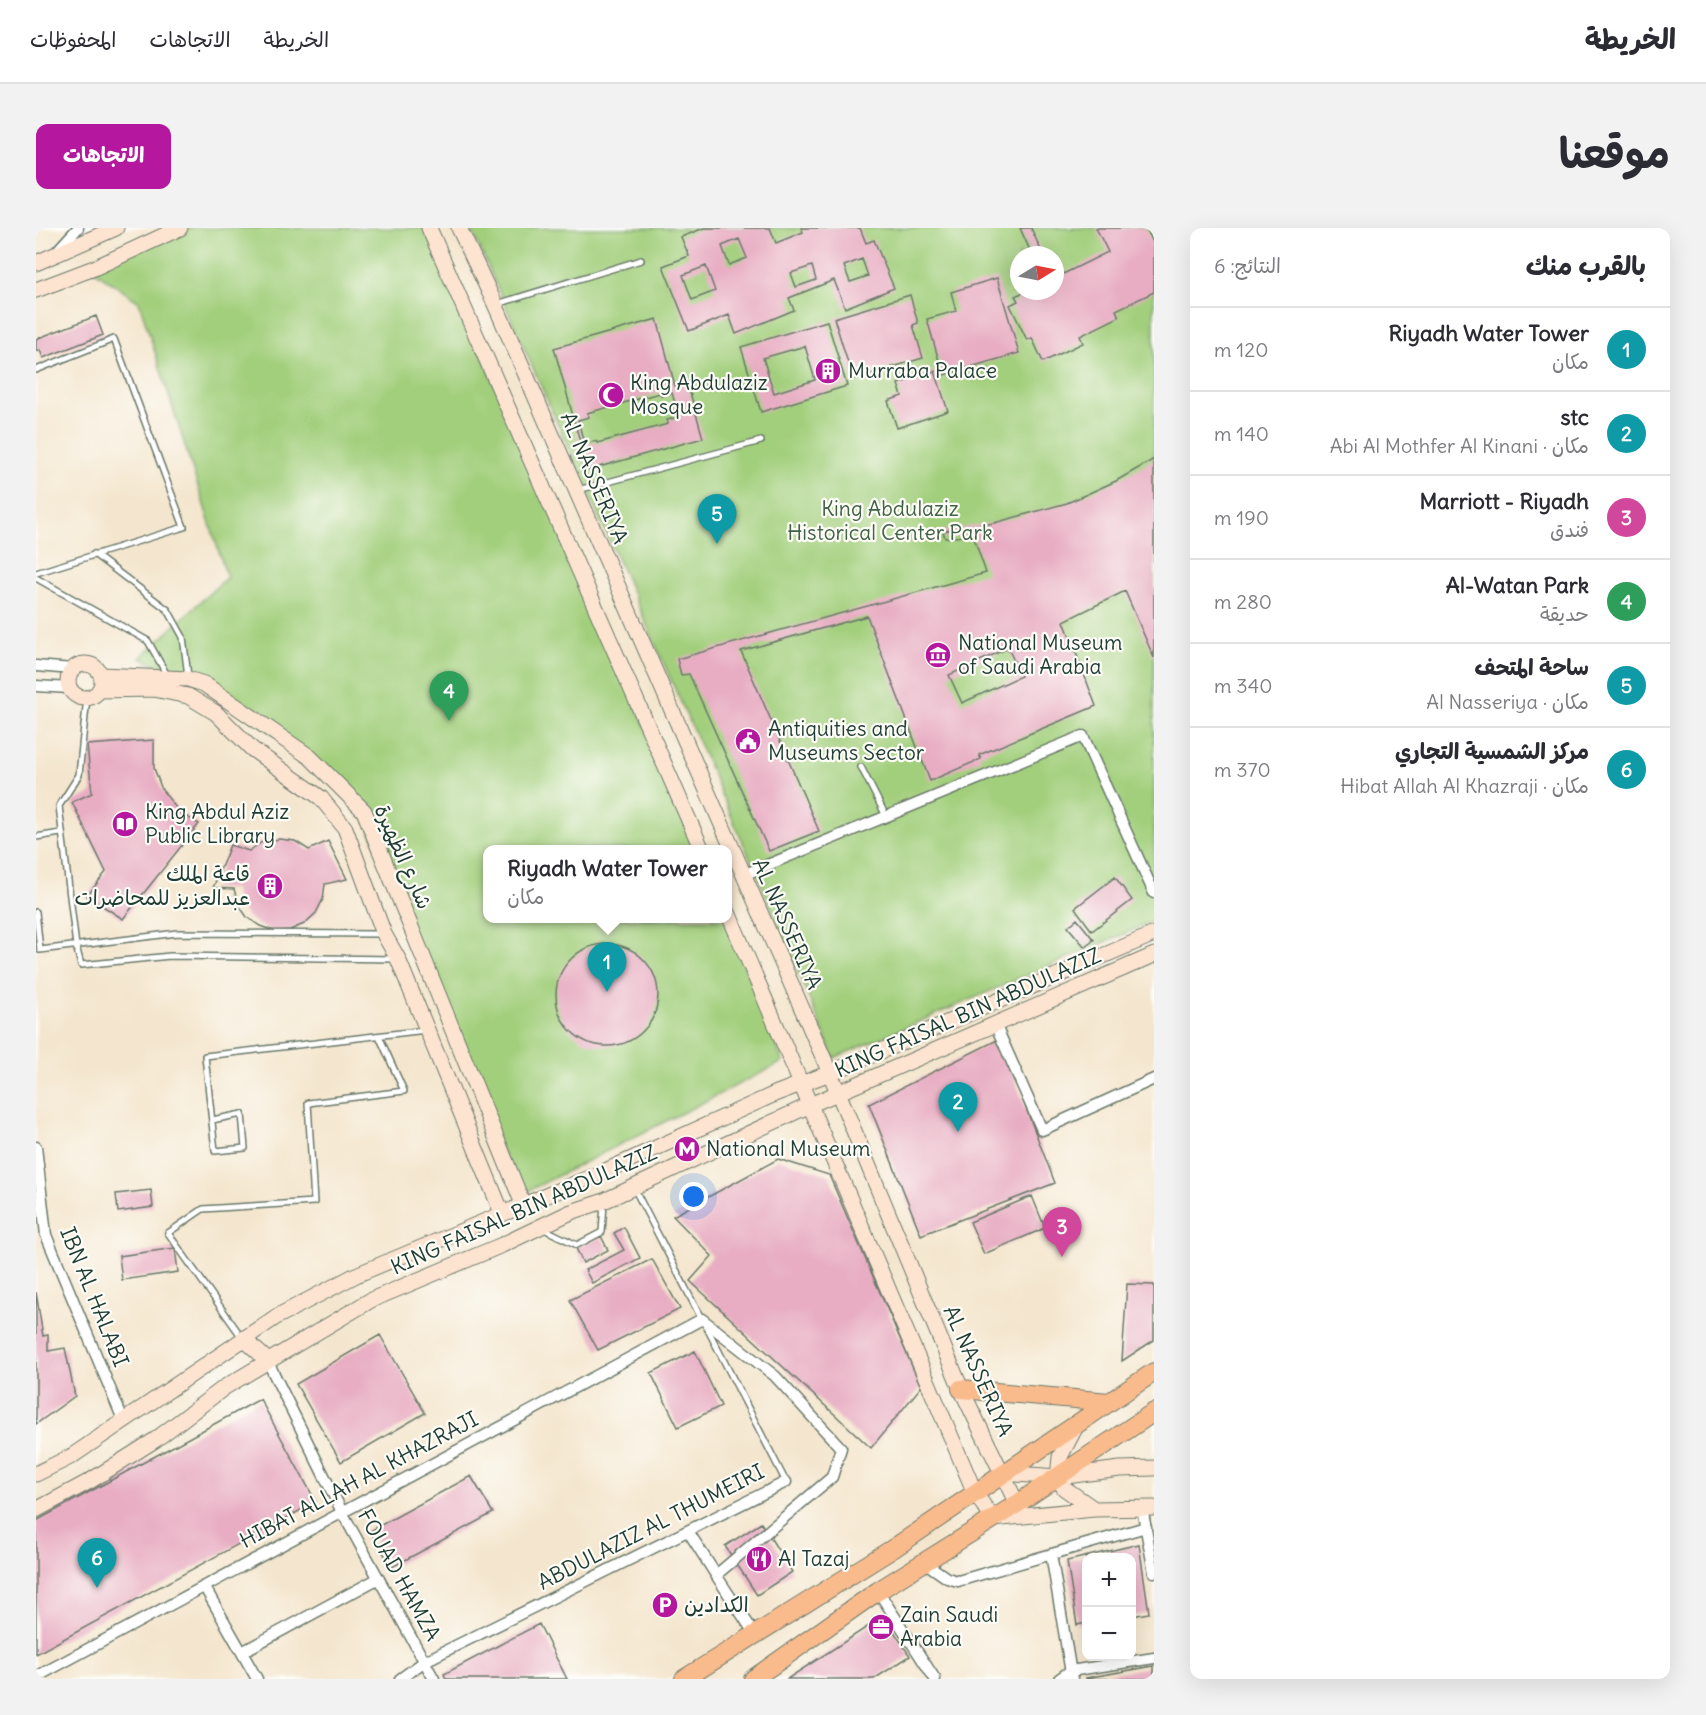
<!DOCTYPE html>
<html lang="ar">
<meta charset="utf-8">
<style>
:root{--surface:#fff;--page:#f2f2f3;--text:#2b2b33;--muted:#7c7c81;--line:#e1e1e2;--accent:#b5179e}
body{margin:0;font-family:Delius,"Playpen Sans Arabic",sans-serif;background:var(--page);color:var(--text);direction:rtl}
.controls{position:absolute;right:18px;bottom:18px;display:grid;overflow:hidden;border-radius:12px;box-shadow:0 6px 24px #0002}
.controls button{width:54px;height:54px;display:grid;place-items:center;padding:0;border:0;border-bottom:2px solid var(--line);background:var(--surface);color:var(--text);font:30px sans-serif}
.compass{position:absolute;left:974px;top:18px;width:54px;height:54px;border-radius:50%;background:var(--surface);box-shadow:0 6px 24px #0002;rotate:80deg}
.you{position:absolute;left:658px;top:969px;width:21px;height:21px;margin:-15px;border:4px solid #fff;border-radius:50%;background:#1a73e8;box-shadow:0 0 0 9px #1a73e833}
.badge{display:grid;place-items:center;width:39px;height:39px;border-radius:50%;background:var(--accent);color:#fff;font-size:20px;font-weight:700}
.pin{position:absolute;translate:-50% -50px;filter:drop-shadow(0 2px 3px #0008)}
.pin::after{content:'';position:absolute;top:32px;width:21px;height:18px;background:inherit;clip-path:polygon(0 0,100% 0,50% 100%)}
.popup{position:absolute;left:447px;top:617px;width:249px;height:78px;box-sizing:border-box;display:grid;place-content:center;border-radius:12px;background:var(--surface);filter:drop-shadow(0 2px 4px #0005);font-size:20px;white-space:nowrap;color:var(--muted)}
.popup b{font-size:22px;color:var(--text)}
.popup::after{content:'';position:absolute;left:50%;top:100%;margin-left:-12px;border:12px solid transparent;border-top-color:var(--surface)}
.list{margin:0;padding:0;list-style:none}
h2{display:flex;justify-content:space-between;align-items:center;height:78px;margin:0;padding:0 24px;font-size:26px}
h2 small{font-size:20px;font-weight:400;color:var(--muted)}
.list li{display:grid;grid-template-columns:39px 1fr auto;gap:18px;align-items:center;box-sizing:border-box;height:84px;padding:0 24px;border-top:2px solid var(--line)}
.list b{display:block;font-size:22px;white-space:nowrap}
.list p{margin:0;font-size:20px;white-space:nowrap;color:var(--muted)}
.list em{font-size:20px;font-style:normal;color:var(--muted)}
.map{position:relative;flex:none;width:1118px;height:1451px;overflow:hidden;direction:ltr;border-radius:12px}
header{display:flex;align-items:center;gap:36px;box-sizing:border-box;height:84px;padding:0 30px;background:var(--surface);border-bottom:2px solid var(--line)}
header strong{font-size:28px}
nav{display:flex;gap:33px;margin-inline-start:auto;font-size:21px}
.intro{display:flex;align-items:center;justify-content:space-between;box-sizing:border-box;height:144px;padding:0 36px}
h1{margin:0;font-size:42px}
.button{padding:15px 27px;border-radius:12px;background:var(--accent);color:#fff;font-size:21px;font-weight:700}
main{display:flex;gap:36px;padding:0 36px}
aside{flex:1;background:var(--surface);border-radius:12px;box-shadow:0 6px 24px #0002}
.map>svg:first-child{display:block}
</style>
<header>
<strong>الخريطة</strong>
<nav><a>الخريطة</a><a>الاتجاهات</a><a>المحفوظات</a></nav>
</header>
<div class="intro"><h1>موقعنا</h1><a class="button">الاتجاهات</a></div>
<main>
<aside>
<h2>بالقرب منك<small>النتائج: 6</small></h2>
<ul class="list">
<li><span class="badge" style="background:#0f9aa8">1</span><div><b>Riyadh Water Tower</b><p>مكان</p></div><em>120 m</em></li>
<li><span class="badge" style="background:#0f9aa8">2</span><div><b>stc</b><p>مكان · Abi Al Mothfer Al Kinani</p></div><em>140 m</em></li>
<li><span class="badge" style="background:#d1479c">3</span><div><b>Marriott - Riyadh</b><p>فندق</p></div><em>190 m</em></li>
<li><span class="badge" style="background:#2e9e5b">4</span><div><b>Al-Watan Park</b><p>حديقة</p></div><em>280 m</em></li>
<li><span class="badge" style="background:#0f9aa8">5</span><div><b>ساحة المتحف</b><p>مكان · Al Nasseriya</p></div><em>340 m</em></li>
<li><span class="badge" style="background:#0f9aa8">6</span><div><b>مركز الشمسية التجاري</b><p>مكان · Hibat Allah Al Khazraji</p></div><em>370 m</em></li>
</ul>
</aside>
<div class="map">
<svg width="1118" height="1451" viewBox="0 0 1118 1451">
<rect width="100%" height="100%" fill="#fdfcf7"/>
<filter id="ink" filterUnits="userSpaceOnUse"><feTurbulence type="fractalNoise" baseFrequency=".0167" numOctaves="2"/><feDisplacementMap in="SourceGraphic" scale="12" xChannelSelector="R" yChannelSelector="G"/><feConvolveMatrix kernelMatrix="1 2 1 2 8 2 1 2 1" color-interpolation-filters="sRGB"/></filter>
<filter id="wash" filterUnits="userSpaceOnUse"><feTurbulence type="fractalNoise" baseFrequency=".008" numOctaves="4" result="noise"/><feDisplacementMap in="SourceGraphic" scale="24" xChannelSelector="R" yChannelSelector="G"/><feGaussianBlur stdDeviation="1.35" result="paint"/><feColorMatrix in="noise" values="0 0 0 0 0 0 0 0 0 0 0 0 0 0 0 0 0 1.4 0 .05"/><feComposite in="paint" operator="in"/></filter>
<g filter="url(#wash)">
<rect width="100%" height="100%" fill="#f4e6ce"/>
<path fill="#a2cf7c" stroke="#608658" stroke-width="1.5" fill-rule="evenodd" d="M142,0h248l273,621 -212,1v68l239,1 57,143 -263,133 -158,-384 -54,-53 -106,-74 -62,-26 87,-81 -88,-275 -47,-33z
M435,0h683v693l-320,137 -74,-177zM983,27h36v36h-36z"/>
<g id="blocks">
<path fill="#e8adc3" fill-rule="evenodd" d="M668,0h66l6,15 27,-11 -2,-4h59l6,15 8,-3 20,48 -49,20 -11,-28 -45,18 5,12 -58,24 -7,-19 -40,16 -26,-65 26,-10 -8,-19zM703,11l8,19 -18,7 -7,-19zM826,31l6,17 -18,6 -6,-16zM670,38l9,25 -23,9 -9,-25zM776,38l4,14 -20,7 -5,-14z
M984,0h11l12,27h-11z
M1060,0h50l8,16v48l-38,18 3,7 -39,19 3,7 -40,19 -11,-24 -5,2 -17,-35 8,-4 -3,-5 11,-5h29v-13l53,-26z
M961,50l22,75 -76,22 -16,-56 29,-8 -5,-19z
M874,67l8,28 -5,2 10,33 -70,21 -19,-61z
M60,88l7,19 -60,23 -3,-8 -4,1v-12z
M621,91l18,67 12,-4 16,56 -115,32 -34,-122zM624,165l1,3 11,-3 7,24 -12,3 1,4 -71,19 -1,-2 -12,3 -6,-24 11,-3 -2,-4z
M791,93l20,65 -86,26 -20,-65zM769,118l10,34 -41,13 -11,-35z
M899,143l13,40 -51,17 -9,-27 14,-5 -4,-12z
M1118,231v199l-29,-67 -61,30 32,85 -117,49 2,4 -51,22 -63,-165 -126,35 78,180 -50,20 -80,-177 -8,1 -4,-16 309,-86 -13,-38 -28,3 -2,-7 51,-8 73,-20 49,-22zM972,420l13,28 -59,27 -13,-28z
M118,512v28l8,22 18,23 19,11 -76,95 -36,-23 19,-24 -34,-70 20,-9 -5,-48z
M243,611l16,2 14,9 19,-9 19,38 -22,5 -2,15 -7,14 -12,11 -14,6 -16,1 -14,-5 -13,-9 -9,-13 -4,-15 -21,-1 17,-43 19,6 13,-9z
M1079,649l17,23 -40,31 -17,-23z
M1041,691l17,21 -9,7 -17,-20z
M520 767a51 51 0 1 1 102 0a51 51 0 1 1-102 0Z
M963,811l56,144 -134,52 -52,-131z
M742,931l51,16 92,212 -50,61 -181,-167 22,-25 -39,-40z
M115,962l2,17 -35,5 -2,-18z
M996,968l13,32 -61,26 -14,-32z
M588,999l16,31 -48,25 -7,-13 39,-20 -10,-17z
M565,1008l7,14 -25,13 -7,-15z
M139,1020l3,24 -56,8 -3,-24z
M616,1031l28,50 -82,41 -28,-50z
M1091,1056l27,1v55l-32,21z
M0,1064l7,44 5,-1v16l17,-3 10,48 -39,28z
M344,1107l45,78 -84,49 -45,-78z
M659,1123l26,55 -43,21 -27,-54z
M224,1171l56,103 -280,152v-133z
M435,1248l22,37 -101,54 -22,-36z
M725,1295l31,49 -35,23 -32,-49z
M1103,1316l10,69 -17,3v-58h-46v65l-9,2 -10,-64z
M848,1388l26,40 -36,23h-87z
M503,1396l28,55h-121l-2,-5z
M1118,1438v13h-68v-1z"/>
</g>
</g>
<g filter="url(#ink)">
<use href="#blocks" fill-opacity="0" stroke="#6a786a" stroke-width="1.5"/>
<g fill="none" stroke-linecap="round" stroke-linejoin="round">
<defs>
<path id="lane" d="M461,76l144,-44
M0,142l78,-31 70,188 -148,46
M542,262l183,-49
M58,326l74,56 15,27 5,39
M0,350l112,63 20,36
M51,469l-8,78 -20,31 17,140 5,19 89,-9 226,3
M825,539l25,49
M0,609l25,-4
M0,684l4,38 137,-17 205,1
M176,892l30,-6 3,34 -30,3 -10,-95 221,-26
M598,960l67,130
M506,1000l35,17 25,-13 2,-28
M670,1098l80,156
M205,1108l-73,-103 35,-24 111,-7 -6,-99 96,-12 -25,-55"/>
<path id="street" d="M21,23l21,-23
M0,438l37,3
M0,458l34,2
M707,647l340,-139 71,157
M959,796l47,106 112,-51
M0,919l10,88 78,187
M666,1091l73,57 66,72 -9,29 -116,98 38,58
M231,1132l75,152 92,167
M1106,1280l12,64
M652,1303l28,44
M1015,1326l21,125
M888,1334l23,16 11,3 188,-54
M168,1358l53,93
M842,1363l57,88
M206,1424l137,-74
M0,1449l666,-358
M364,1451l25,-18 361,-179
M1023,1451l11,-8 84,-13"/>
<path id="secondary" d="M393,0l273,622
M423,0l36,76 335,769 131,316 56,115
M0,35l80,-35
M0,62l58,-22 86,-40
M32 453a17 17 0 1 1 34 0a17 17 0 1 1-34 0Z
M65,447l87,4 16,5 106,73 54,54 159,393
M63,462l55,-1 34,7 28,17 36,36 69,49 24,30 39,106 14,25 104,254
M691,682l248,583 18,26 101,-10
M207,1110l24,22
M1040,1198l-16,31 -2,20 6,11 30,21 60,-1
M966,1245l56,4 62,-8 34,-1
M0,1246l36,-18 204,-139 80,-42 247,-103 174,-79 53,-20 324,-139
M0,1282l54,-29 65,-41 70,-53 146,-87 131,-55 69,-33 33,-11 206,-96 344,-150"/>
<path id="primary" d="M925,1161l148,13
M648,1451l210,-131 260,-176
M717,1451l125,-88 139,-87 137,-92"/>
</defs>
<use href="#lane" stroke="#6a786a" stroke-width="8"/>
<use href="#street" stroke="#6a786a" stroke-width="13"/>
<use href="#secondary" stroke="#6a786a" stroke-width="17"/>
<use href="#primary" stroke="#6a786a" stroke-width="20"/>
<use href="#lane" stroke="#fff" stroke-width="5"/>
<use href="#street" stroke="#fff" stroke-width="10"/>
<use href="#secondary" stroke="#fde4d1" stroke-width="15"/>
<use href="#primary" stroke="#fabb8c" stroke-width="18"/>
</g>
</g>
<defs>
<symbol id="building-disc" viewBox="-11 -11 22 22"><circle r="9.5" fill="#b5179e" stroke="#fdfcf7"/><path d="M-4-6H4V6H1V3H-1V6H-4ZM-2.5-4.3h1.7v1.8h-1.7ZM.8-4.3h1.7v1.8H.8ZM-2.5-1h1.7V.8h-1.7ZM.8-1h1.7V.8H.8Z" fill="#fff"/></symbol>
<symbol id="mosque-disc" viewBox="-11 -11 22 22"><circle r="9.5" fill="#b5179e" stroke="#fdfcf7"/><path d="M3.5-4.9A6 6 0 1 0 3.5 4.9A5 5 0 1 1 3.5-4.9Z" fill="#fff"/></symbol>
<symbol id="museum-disc" viewBox="-11 -11 22 22"><circle r="9.5" fill="#b5179e" stroke="#fdfcf7"/><path d="M0-6L6-3V-2H-6V-3ZM-5-1h2V3h-2ZM-1-1h2V3h-2ZM3-1h2V3H3ZM-6 4H6V6H-6Z" fill="#fff"/></symbol>
<symbol id="civic-disc" viewBox="-11 -11 22 22"><circle r="9.5" fill="#b5179e" stroke="#fdfcf7"/><path d="M-.6-6.5H3V-4.5H.6V-3L4-1V1h2V6H-6V1h2V-1L-.6-3ZM-1.2 2.5V6h2.4V2.5Z" fill="#fff"/></symbol>
<symbol id="library-disc" viewBox="-11 -11 22 22"><circle r="9.5" fill="#b5179e" stroke="#fdfcf7"/><path d="M-6-4Q-3-5.5-.7-3.5V5Q-3 3-6 4ZM6-4Q3-5.5 .7-3.5V5Q3 3 6 4Z" fill="#fff"/></symbol>
<symbol id="metro-disc" viewBox="-11 -11 22 22"><circle r="9.5" fill="#b5179e" stroke="#fdfcf7"/><path d="M-5.5 5V-5H-3L0 0L3-5H5.5V5H3V-.5L0 4L-3-.5V5Z" fill="#fff"/></symbol>
<symbol id="restaurant-disc" viewBox="-11 -11 22 22"><circle r="9.5" fill="#b5179e" stroke="#fdfcf7"/><path d="M-5-6h1v4h1v-4h1v4h1v-4h1v5L-1.5 .5V6h-2V.5L-5-1ZM5-6V6H3V1.5H1.5Q1.5-4 5-6Z" fill="#fff"/></symbol>
<symbol id="parking-disc" viewBox="-11 -11 22 22"><circle r="9.5" fill="#b5179e" stroke="#fdfcf7"/><path d="M-3.5-5.5H1a3.5 3.5 0 0 1 0 7H-1V5.5H-3.5ZM-1-3.4V-.6H.8a1.4 1.4 0 0 0 0-2.8Z" fill="#fff"/></symbol>
<symbol id="office-disc" viewBox="-11 -11 22 22"><circle r="9.5" fill="#b5179e" stroke="#fdfcf7"/><path d="M-6-3h4V-5.5h4V-3h4V5H-6ZM-1-4.5V-3h2v-1.5ZM-6 0V1H6V0Z" fill="#fff"/></symbol>
</defs>
<g fill-rule="evenodd">
<use href="#building-disc" x="777" y="128" width="30" height="30"/>
<use href="#mosque-disc" x="560" y="152" width="30" height="30"/>
<use href="#museum-disc" x="887" y="412" width="30" height="30"/>
<use href="#civic-disc" x="697" y="498" width="30" height="30"/>
<use href="#library-disc" x="74" y="581" width="30" height="30"/>
<use href="#building-disc" x="219" y="643" width="30" height="30"/>
<use href="#metro-disc" x="636" y="906" width="30" height="30"/>
<use href="#restaurant-disc" x="708" y="1316" width="30" height="30"/>
<use href="#parking-disc" x="614" y="1362" width="30" height="30"/>
<use href="#office-disc" x="830" y="1384" width="30" height="30"/>
</g>
<g text-anchor="middle" stroke-width="4.5" stroke-linejoin="round" paint-order="stroke">
<g font-size="21" fill="#1f3d34" stroke="#fdfcf7" text-anchor="start">
<text x="812" y="150">Murraba Palace</text>
<text x="594" y="162">King Abdulaziz<tspan x="594" dy="24">Mosque</tspan></text>
<text x="922" y="422">National Museum<tspan x="922" dy="24">of Saudi Arabia</tspan></text>
<text x="732" y="508">Antiquities and<tspan x="732" dy="24">Museums Sector</tspan></text>
<text x="109" y="591">King Abdul Aziz<tspan x="109" dy="24">Public Library</tspan></text>
<text x="214" y="653" text-anchor="end">قاعة الملك<tspan x="214" dy="24">عبدالعزيز للمحاضرات</tspan></text>
<text x="670" y="928">National Museum</text>
<text x="742" y="1338">Al Tazaj</text>
<text x="648" y="1384">الكدادين</text>
<text x="864" y="1394">Zain Saudi<tspan x="864" dy="24">Arabia</tspan></text>
</g>
<g font-size="21" fill="#1f3d34" stroke="#fdfcf7">
<text transform="translate(558 250) rotate(67)" y="7">AL NASSERIYA</text>
<text transform="translate(367 629) rotate(66)" y="7">شارع الظهيرة</text>
<text transform="translate(751 696) rotate(66)" y="7">AL NASSERIYA</text>
<text transform="translate(932 785) rotate(-24)" y="7">KING FAISAL BIN ABDULAZIZ</text>
<text transform="translate(488 982) rotate(-24)" y="7">KING FAISAL BIN ABDULAZIZ</text>
<text transform="translate(58 1069) rotate(68)" y="7">IBN AL HALABI</text>
<text transform="translate(942 1143) rotate(66)" y="7">AL NASSERIYA</text>
<text transform="translate(323 1252) rotate(-28)" y="7">HIBAT ALLAH AL KHAZRAJI</text>
<text transform="translate(615 1299) rotate(-27)" y="7">ABDULAZIZ AL THUMEIRI</text>
<text transform="translate(363 1347) rotate(61)" y="7">FOUAD HAMZA</text>
</g>
<g font-size="21" fill="#406246" stroke="#fdfcf7">
<text x="854" y="288">King Abdulaziz<tspan x="854" dy="24">Historical Center Park</tspan></text>
</g>
</g>
</svg>
<div class="controls">
<button>+</button>
<button>−</button>
</div>
<svg class="compass" viewBox="-18 -18 36 36"><path d="M0-13l5 13h-10z" fill="#e53935"/><path d="M0 13l5-13h-10z" fill="#7c7c81"/></svg>
<div class="you"></div>
<div class="pin badge" style="left:571px;top:764px;background:#0f9aa8">1</div>
<div class="popup"><b>Riyadh Water Tower</b>مكان</div>
<div class="pin badge" style="left:922px;top:904px;background:#0f9aa8">2</div>
<div class="pin badge" style="left:1026px;top:1029px;background:#d1479c">3</div>
<div class="pin badge" style="left:413px;top:493px;background:#2e9e5b">4</div>
<div class="pin badge" style="left:681px;top:316px;background:#0f9aa8">5</div>
<div class="pin badge" style="left:61px;top:1360px;background:#0f9aa8">6</div>
</div>
</main>
